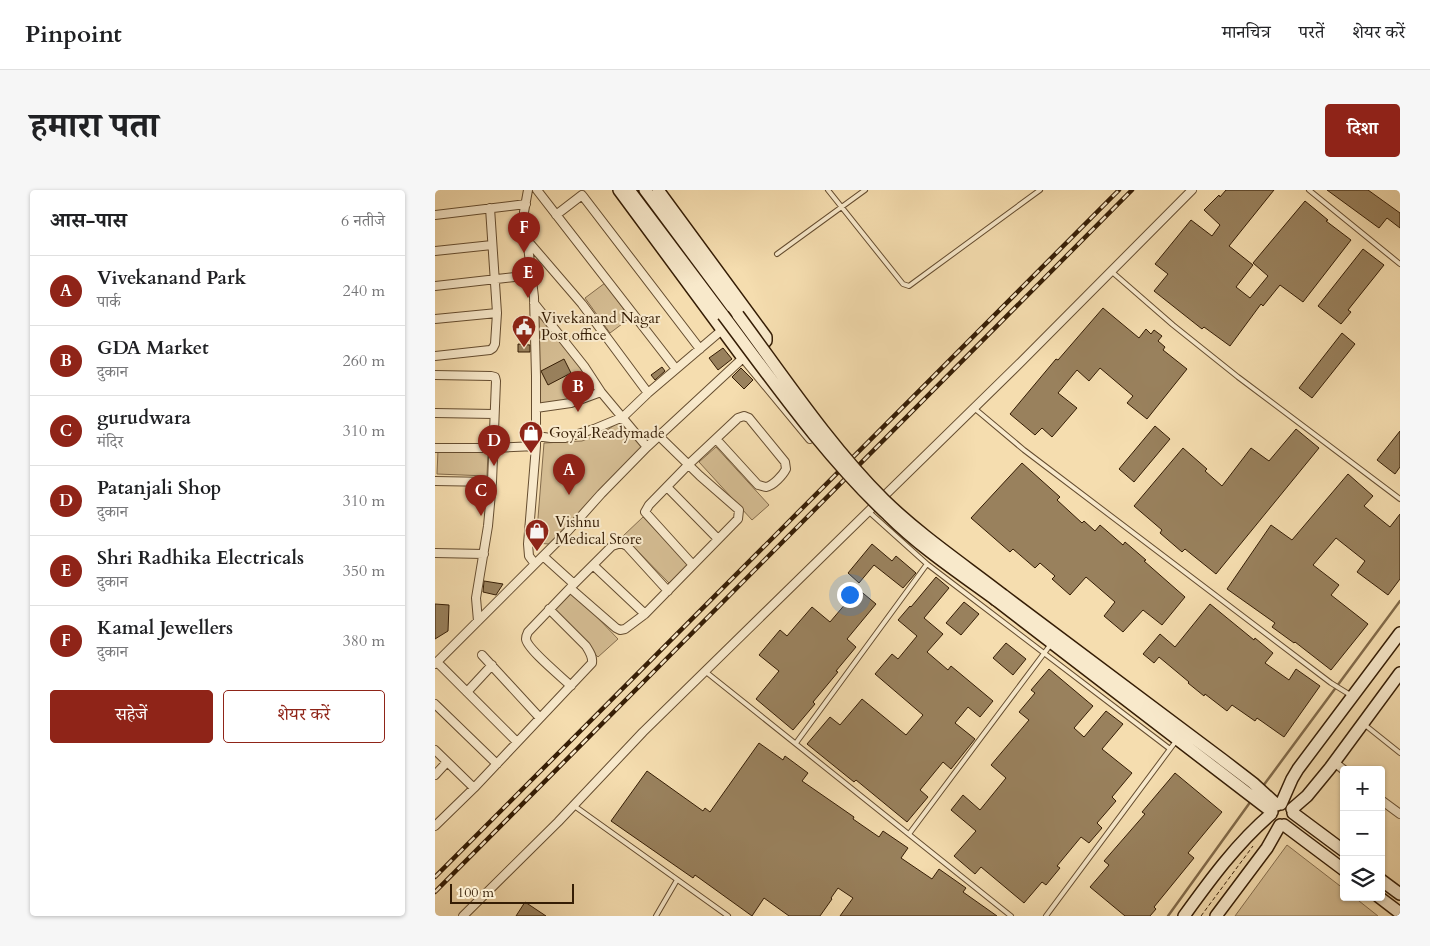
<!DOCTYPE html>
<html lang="hi">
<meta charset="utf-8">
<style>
:root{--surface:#fff;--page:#f6f6f6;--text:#202124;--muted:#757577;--line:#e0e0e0;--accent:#8f2418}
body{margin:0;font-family:Cardo,"Noto Serif Devanagari",serif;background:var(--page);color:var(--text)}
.controls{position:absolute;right:15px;bottom:15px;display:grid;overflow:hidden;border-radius:5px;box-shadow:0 1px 4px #0004}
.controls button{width:45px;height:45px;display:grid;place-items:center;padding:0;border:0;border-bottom:1px solid var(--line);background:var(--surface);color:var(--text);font:25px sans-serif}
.scale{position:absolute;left:15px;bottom:12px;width:124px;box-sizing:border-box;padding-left:5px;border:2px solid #351d05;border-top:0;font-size:14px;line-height:18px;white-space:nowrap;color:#351d05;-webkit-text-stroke:4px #f8e9cb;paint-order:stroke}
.you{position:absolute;left:414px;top:404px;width:18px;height:18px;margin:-12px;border:4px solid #fff;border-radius:50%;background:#1a73e8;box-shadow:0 0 0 8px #1a73e833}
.badge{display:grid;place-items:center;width:32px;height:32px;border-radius:50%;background:var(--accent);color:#fff;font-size:16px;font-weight:700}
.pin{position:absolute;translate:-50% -41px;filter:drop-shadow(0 1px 2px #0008)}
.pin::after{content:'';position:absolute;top:26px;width:18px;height:15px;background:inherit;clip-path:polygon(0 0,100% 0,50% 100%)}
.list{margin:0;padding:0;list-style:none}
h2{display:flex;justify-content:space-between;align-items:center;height:65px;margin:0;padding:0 20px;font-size:21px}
h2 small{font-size:16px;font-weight:400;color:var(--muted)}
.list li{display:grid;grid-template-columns:32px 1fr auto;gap:15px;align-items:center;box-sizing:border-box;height:70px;padding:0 20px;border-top:1px solid var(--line)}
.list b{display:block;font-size:19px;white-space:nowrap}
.list p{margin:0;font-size:16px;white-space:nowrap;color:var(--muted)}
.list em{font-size:16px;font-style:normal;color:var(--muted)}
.actions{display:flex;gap:10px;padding:15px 20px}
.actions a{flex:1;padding:11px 0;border:1px solid var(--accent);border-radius:5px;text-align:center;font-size:18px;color:var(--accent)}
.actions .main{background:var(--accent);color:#fff}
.icon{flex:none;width:28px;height:28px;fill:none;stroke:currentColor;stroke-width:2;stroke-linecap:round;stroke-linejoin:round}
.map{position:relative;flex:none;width:965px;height:726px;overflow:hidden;border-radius:5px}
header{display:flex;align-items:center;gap:30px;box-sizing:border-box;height:70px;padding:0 25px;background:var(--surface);border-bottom:1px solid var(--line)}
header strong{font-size:24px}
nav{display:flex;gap:28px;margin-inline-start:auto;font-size:18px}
.intro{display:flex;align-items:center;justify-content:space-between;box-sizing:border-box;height:120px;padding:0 30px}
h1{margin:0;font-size:35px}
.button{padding:12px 22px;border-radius:5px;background:var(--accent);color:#fff;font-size:18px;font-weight:700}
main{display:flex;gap:30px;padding:0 30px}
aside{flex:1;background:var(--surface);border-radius:5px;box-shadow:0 1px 4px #0004}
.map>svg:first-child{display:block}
</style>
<header>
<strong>Pinpoint</strong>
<nav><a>मानचित्र</a><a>परतें</a><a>शेयर करें</a></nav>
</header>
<div class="intro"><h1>हमारा पता</h1><a class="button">दिशा</a></div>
<main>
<aside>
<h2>आस-पास<small>6 नतीजे</small></h2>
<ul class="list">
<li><span class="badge">A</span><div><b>Vivekanand Park</b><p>पार्क</p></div><em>240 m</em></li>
<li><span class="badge">B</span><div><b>GDA Market</b><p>दुकान</p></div><em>260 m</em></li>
<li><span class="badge">C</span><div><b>gurudwara</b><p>मंदिर</p></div><em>310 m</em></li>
<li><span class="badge">D</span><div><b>Patanjali Shop</b><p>दुकान</p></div><em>310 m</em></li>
<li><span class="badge">E</span><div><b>Shri Radhika Electricals</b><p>दुकान</p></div><em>350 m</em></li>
<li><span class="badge">F</span><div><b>Kamal Jewellers</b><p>दुकान</p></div><em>380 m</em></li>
</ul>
<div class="actions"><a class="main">सहेजें</a><a>शेयर करें</a></div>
</aside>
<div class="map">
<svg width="965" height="726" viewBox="0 0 965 726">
<rect width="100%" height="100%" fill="#f5ddaf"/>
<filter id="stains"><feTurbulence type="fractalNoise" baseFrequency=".004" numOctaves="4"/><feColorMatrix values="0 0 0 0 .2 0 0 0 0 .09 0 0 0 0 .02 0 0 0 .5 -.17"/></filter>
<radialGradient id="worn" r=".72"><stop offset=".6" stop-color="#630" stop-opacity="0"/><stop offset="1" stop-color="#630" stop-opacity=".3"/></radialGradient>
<path fill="#d4bc92" stroke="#846c4c" d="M170,93l25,35 -20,15 -25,-35z
M99,113l67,89 -65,16z
M186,231l23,26 -95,97 -13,-1 8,-100 38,-2 22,-9z
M281,257l53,58 -17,15 -53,-58z
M3,260l50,2 -1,24 -50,-2z
M208,327l45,47 -19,19 -46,-47z
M138,402l45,47 -20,18 -45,-46z
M852,655l57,44v8h10l24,19h-143z"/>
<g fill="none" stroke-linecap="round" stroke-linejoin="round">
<path stroke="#816948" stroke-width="2.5" d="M828,596l137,-185
M733,726l83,-115"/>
</g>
<path fill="#99815d" stroke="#351d05" d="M791,0h48l-45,56 24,19 -17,22 14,11 18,-22 -15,-13 52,-62 23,19 -2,1 25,19 -48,62 -23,-17 -17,21 -2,-2 -31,42 -26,-19 -2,2 -48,-38 14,-17 -13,-10 36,-44 21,16 8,-11 -16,-15 15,-15 1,2z
M892,0h41l32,23v15l-13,-10 -8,10z
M928,59l21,16 -36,45 3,2 -10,12 -23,-18z
M668,118l36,30 7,-9 5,5 3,-4 8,6 -4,5 7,6 -2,3 24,19 -40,50 -20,-16 6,-7 -33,-28 -11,13 -12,-11 -19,23 19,15 -25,29 -10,-9 -7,7 -25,-21 46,-55 2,1z
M907,143l13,11 -43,54 -13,-10z
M83,154l12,1v7h-12z
M288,158l9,11 -14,11 -9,-12z
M129,169l7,14 -23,12 -7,-14z
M227,177l3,4 -10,9 -4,-5z
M306,178l12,12 -9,9 -12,-12z
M720,236l15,13 -36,43 -15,-13z
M861,239l23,19 -103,126 -31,-25 -3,3 -22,-19 2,-3 -28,-24 49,-58 24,21 -2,2 17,15 29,-38 18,13z
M965,241v36l-5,7 -18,-14z
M587,273l38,34 -3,3 25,23 2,-2 11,10 5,-6 23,20 2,-3 21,18 -2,1 41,36 -23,28 -19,-15 -20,22 -19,-16 11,-14 -29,-25 -16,18 -18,-16 3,-3 -15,-13 -5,5 -22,-19 -3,3 -39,-34z
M913,284l25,22 -9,10 26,21 10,-13v65l-12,16 -31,-23 8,-11 -29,-23 -23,27 26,20 -8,10 37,29 -37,46 -36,-28 -1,1 -22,-16 3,-4 -48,-34 44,-64 21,15z
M437,354l20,17 4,-5 20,17 -13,15 -29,-23 -15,18 -11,-10z
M501,387l13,11 -25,30 19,16 -16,18 21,18 3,-4 42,35 -13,16 -12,-10 -13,16 20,16 -24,30 -8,-7 -23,28 8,7 -21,25 -51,-42 -2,2 -47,-38 23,-27 10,8 22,-26 44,36 17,-20 -48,-41 17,-20 6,5 19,-23 -19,-16 12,-14 1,1z
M49,391l19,3 -7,11 -13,-3z
M423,399l18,15 -29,35 9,8 -20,24 2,1 -25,30 2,2 -22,26 -37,-31 23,-28 -20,-16 21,-25 7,6 25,-29 18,15z
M529,412l15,12 -18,21 -15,-12z
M0,414l14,1 -1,26 -13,8z
M775,414l44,36 1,-2 18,15 -8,10 24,17 7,-11 24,17 -36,51 -27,-19 -2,3 -23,-16 -5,6 -22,-17 -1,2 -16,-13 1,-1 -30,-25 -5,6 -11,-9 17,-20 15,13z
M571,453l20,16 -13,16 -20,-17z
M614,479l44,37 -19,22 10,9 22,-26 17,13 -21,25 30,24 -20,24 4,4 -19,22 5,5 -13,15 -8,-6 -24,29 3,2 -14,17 -4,-3 -18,21 -43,-36 -6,7 -21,-18 22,-25 -25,-21 12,-15 17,15 26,-32 -15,-13 38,-45 -10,-8 16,-19 -4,-3z
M324,553l24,17 2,-4 23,17 -6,8 52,36 -1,2 26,18 4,-6 25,17 -7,10 31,21 7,-10 27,19 -3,4 34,24h-157l13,-18 -15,-10 -7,10 1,1 -12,17h-31l-25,-18 -12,18 -57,-41 -2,3 -82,-57 36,-50 56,40 2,-3 5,4z
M740,583l47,39 -34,41 6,5 -40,49 2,2 -6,7h-25l-35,-29 19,-22 -5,-4 41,-47 -3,-2z
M90,712l21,14h-30z"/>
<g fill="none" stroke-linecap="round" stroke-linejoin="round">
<defs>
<path id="lane" d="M393,0l75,94 6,2 131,-96
M874,0l91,74
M342,64l88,-64
M676,81l62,54 65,52 162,122
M539,218l50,42 307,233 21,13
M492,374l243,185
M271,482l305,244
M930,535l35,28
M361,553l131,-179 -59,-53
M138,615l155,111
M474,644l142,-190
M221,726l21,-36
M611,726l130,-175"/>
<path id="street" d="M93,0l-4,22 10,85 2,79v70l-8,98 1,12 6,8
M102,0l139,179
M0,25l91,-11
M121,25l26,-20 118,154
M92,50l55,64 66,89
M0,61l57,-6
M0,96l97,-11
M99,113l50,63 17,26 46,55
M0,129l62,-6
M0,166l55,-6 3,-2 2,-4 2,-31 -7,-105
M0,185l56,1 4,1 1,4 -4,101 -4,44 -12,72 2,23
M101,218l35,-5 30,-11
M0,223l59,1
M101,246l15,2h14l29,-9 29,-12 25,-24 74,-63
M0,258h58l43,-2
M0,291l57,1
M232,297l51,52
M0,363l49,1
M108,366l31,28
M158,375l52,49
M258,375l-48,-53 4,-7 39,-40 50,-47 6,-2 5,2 36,44 1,7c-3,6 -13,17 -20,18 -2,0 -6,-2 -8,-2l-42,-46
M135,398l46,40 4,2 5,-1 20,-15 93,-95 1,-9 -39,-34 -41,-40
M47,465l58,63
M2,472l80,80
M0,474l132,-132 34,-38 46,-47 96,-89 67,81
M136,496c-8,-8 -44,-37 -45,-47 0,-2 1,-5 2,-7l46,-48 38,-38 9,-3 6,3 41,45
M32,502l25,-27
M0,514l62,60
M0,560l39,38
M899,572l10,8
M0,585l12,-13
M946,610l19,14
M0,636l39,-38 118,-125c1,-7 -3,-12 -6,-17l-37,-37
M28,726l95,-94 85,-90 378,-370 171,-172"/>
<path id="secondary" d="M184,0l124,168 23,-17v-4l-108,-147
M194,0l94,125
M210,0l93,125
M568,405l220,165 30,23 24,22
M561,410l276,212
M846,614l11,-25 6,-10 102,-136
M857,619l15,-13 23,-28 70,-95
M858,623l51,38
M849,635l60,45
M946,690l19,14
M944,707l21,16
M749,726c26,-36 53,-73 87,-102
M781,726l51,-68 13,-23"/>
</defs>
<use href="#lane" stroke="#654d30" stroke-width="6"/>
<use href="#street" stroke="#654d30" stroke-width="10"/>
<use href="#secondary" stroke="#351d05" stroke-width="14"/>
<path stroke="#351d05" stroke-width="1" stroke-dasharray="4 2.5" stroke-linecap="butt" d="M766,726l52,-70"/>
<use href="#lane" stroke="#f8e9cb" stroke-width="4"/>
<use href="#street" stroke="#f8e9cb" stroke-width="8"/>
<use href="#secondary" stroke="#f8e9cb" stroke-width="11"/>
<defs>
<path id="rail" d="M0,687l684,-687
M0,702l697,-702"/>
</defs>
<use href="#rail" stroke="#351d05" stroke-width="4.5"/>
<use href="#rail" stroke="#f8e9cb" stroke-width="2.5" stroke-dasharray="8" stroke-linecap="butt"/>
<defs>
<path id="secondary-bridge" d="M288,125c52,69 102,141 165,200 32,32 71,58 108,85
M303,125c46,62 91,130 146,185 36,35 79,64 119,95"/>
</defs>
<use href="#secondary-bridge" stroke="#351d05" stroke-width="14" stroke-linecap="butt"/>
<use href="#secondary-bridge" stroke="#f8e9cb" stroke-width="11"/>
</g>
<defs>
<symbol id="civic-pin" viewBox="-11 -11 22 30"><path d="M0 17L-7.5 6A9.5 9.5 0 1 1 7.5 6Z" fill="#8f2418" stroke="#f8e9cb"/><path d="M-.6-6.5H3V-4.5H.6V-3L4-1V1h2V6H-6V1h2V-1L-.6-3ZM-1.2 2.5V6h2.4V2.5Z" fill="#fff"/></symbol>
<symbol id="shop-pin" viewBox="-11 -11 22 30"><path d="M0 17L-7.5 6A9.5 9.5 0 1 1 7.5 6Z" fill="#8f2418" stroke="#f8e9cb"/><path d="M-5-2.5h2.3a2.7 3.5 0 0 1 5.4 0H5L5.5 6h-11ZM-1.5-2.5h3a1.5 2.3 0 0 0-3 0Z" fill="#fff"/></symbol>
</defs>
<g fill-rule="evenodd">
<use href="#civic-pin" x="75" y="123" width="28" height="38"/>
<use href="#shop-pin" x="82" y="229" width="28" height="38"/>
<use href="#shop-pin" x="88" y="327" width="28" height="38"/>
</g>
<g text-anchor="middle" stroke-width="4" stroke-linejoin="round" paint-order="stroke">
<g font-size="15" fill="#351d05" stroke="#f8e9cb" text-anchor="start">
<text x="106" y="133">Vivekanand Nagar<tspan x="106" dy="17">Post office</tspan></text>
<text x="114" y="248">Goyal Readymade</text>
<text x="120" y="337">Vishnu<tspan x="120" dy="17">Medical Store</tspan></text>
</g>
</g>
<rect width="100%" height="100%" filter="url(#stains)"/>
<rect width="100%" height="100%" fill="url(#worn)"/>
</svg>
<div class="controls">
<button>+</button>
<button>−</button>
<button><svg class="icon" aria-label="layers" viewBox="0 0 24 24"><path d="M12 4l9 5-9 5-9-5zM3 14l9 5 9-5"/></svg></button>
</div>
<div class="scale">100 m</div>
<div class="you"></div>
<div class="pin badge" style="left:134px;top:305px">A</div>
<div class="pin badge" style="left:143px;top:222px">B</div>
<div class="pin badge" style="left:46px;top:326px">C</div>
<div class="pin badge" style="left:59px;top:276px">D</div>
<div class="pin badge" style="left:93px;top:108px">E</div>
<div class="pin badge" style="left:89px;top:63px">F</div>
</div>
</main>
